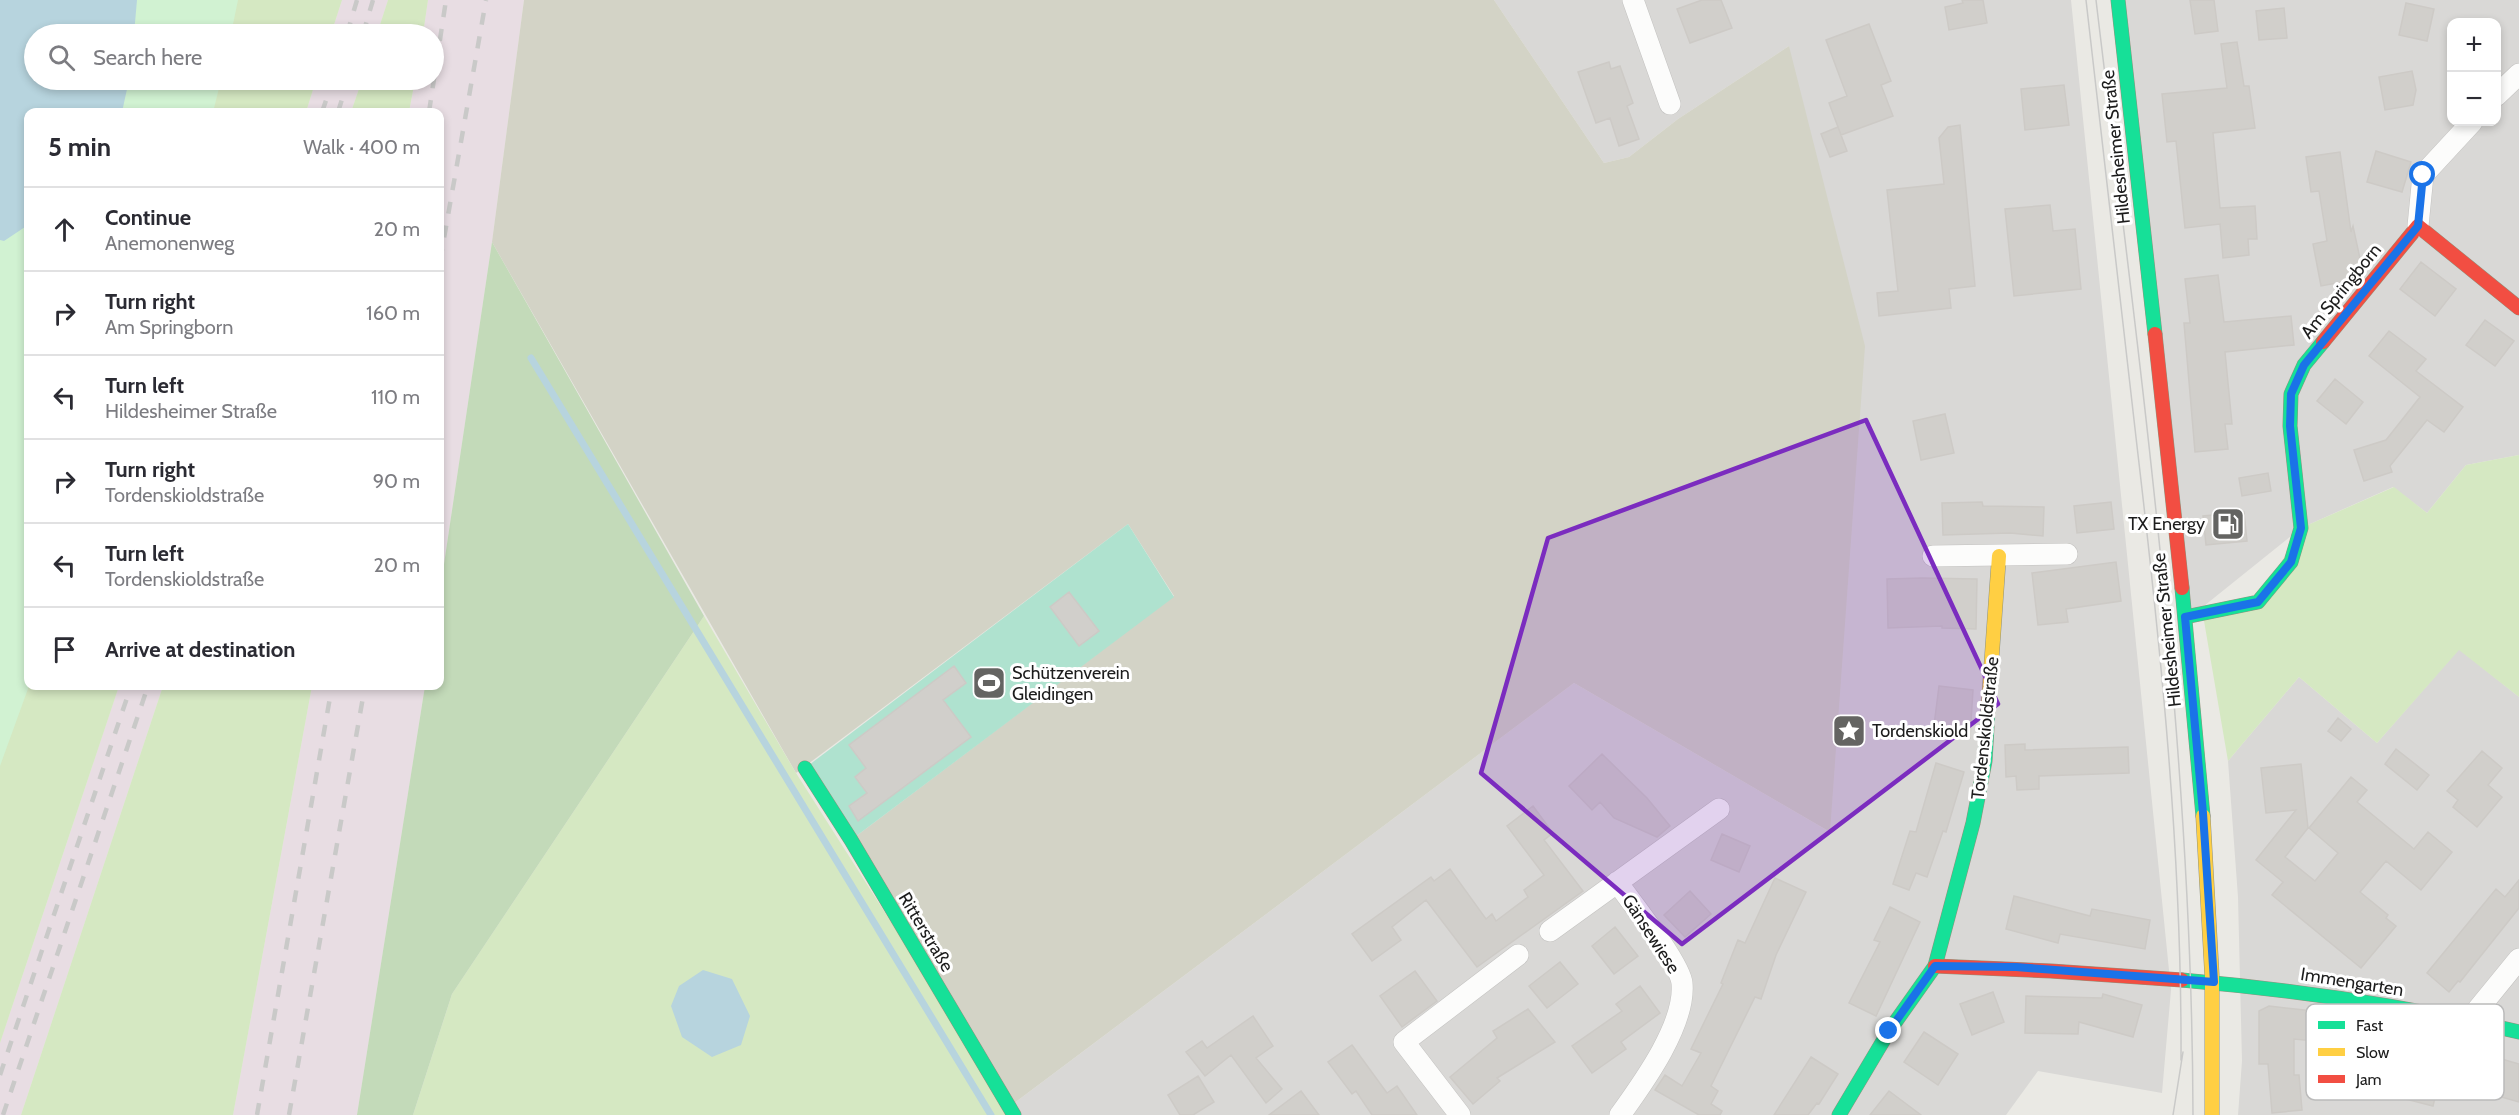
<!DOCTYPE html>
<meta charset="utf-8">
<style>
:root{--surface:#fff;--page:#f7f7f7;--text:#2b2b33;--muted:#7c7c81;--line:#e1e1e2}
body{margin:0;font-family:Cabin,sans-serif;background:var(--page);color:var(--text)}
.controls{position:absolute;right:18px;top:18px;display:grid;overflow:hidden;border-radius:12px;box-shadow:0 3px 9px #0003}
.controls button{width:54px;height:54px;display:grid;place-items:center;padding:0;border:0;border-bottom:2px solid var(--line);background:var(--surface);color:var(--text);font:30px sans-serif}
.stop{position:absolute;width:18px;height:18px;margin:-14px;border:4px solid #1a73e8;border-radius:50%;background:#fff}
.stop.end{background:#1a73e8;border-color:#fff;box-shadow:0 2px 6px #0008}
.list{margin:0;padding:0;list-style:none}
h2{display:flex;justify-content:space-between;align-items:center;height:78px;margin:0;padding:0 24px;font-size:26px}
h2 small{font-size:20px;font-weight:400;color:var(--muted)}
.list li{display:grid;grid-template-columns:39px 1fr auto;gap:18px;align-items:center;box-sizing:border-box;height:84px;padding:0 24px;border-top:2px solid var(--line)}
.list b{display:block;font-size:22px;white-space:nowrap}
.list p{margin:0;font-size:20px;white-space:nowrap;color:var(--muted)}
.list em{font-size:20px;font-style:normal;color:var(--muted)}
.icon{flex:none;width:33px;height:33px;fill:none;stroke:currentColor;stroke-width:2;stroke-linecap:round;stroke-linejoin:round}
.map{position:relative;flex:none;width:2519px;height:1115px;overflow:hidden}
.search{position:absolute;background:var(--surface);box-shadow:0 3px 9px #0003;left:24px;top:24px;width:420px;height:66px;display:flex;align-items:center;gap:15px;box-sizing:border-box;padding:0 21px;border-radius:33px;color:var(--muted);font-size:22px}
.panel{position:absolute;background:var(--surface);box-shadow:0 3px 9px #0003;left:24px;top:108px;width:420px;height:582px;border-radius:12px}
.map>svg:first-child{display:block}
</style>
<div class="map">
<svg width="2519" height="1115" viewBox="0 0 2519 1115">
<rect width="100%" height="100%" fill="#eae9e4"/>
<path fill="#d9d8d6" fill-rule="evenodd" d="M1494,0h577l100,990 -9,103 -124,-22 -32,44h-992l-5,-8 565,-424 256,149 -41,-786 -111,73 -49,38 -25,6z
M2118,0h401v455l-53,10 -39,48 -34,-26 -92,41 -122,98zM2452,22h44v100h-44z
M2459,649l60,48v418h-281l4,-54 -4,-164 -10,-136 71,-84 78,66z"/>
<path fill="#e8dde3" d="M342,0h46l-11,34h-46z
M428,0h96l-32,242 -52,349v-479h-31l6,-32h19v-46h-11z
M316,80h46l-11,32h-45z
M119,686h44l-142,429h-21v-72z
M312,686h113l-68,429h-124z"/>
<path fill="#d3d3c6" d="M524,0h970l110,163 25,-6 49,-38 111,-73 76,300 -35,486 -256,-149 -565,424 -158,-267 323,-244 -46,-72 -332,249 -304,-531z"/>
<path fill="#d5e8c2" d="M137,0h205l-11,34h-197z
M388,0h40l-5,34h-46z
M129,80h187l-10,32h-184z
M362,80h53l-6,32h-58z
M0,240l28,446h91l-119,357z
M2519,455v242l-60,-47 -82,93 -78,-66 -71,84 -25,-146 55,-13 43,-74 93,-41 33,26 39,-48z
M704,616l92,157 218,342h-601l39,-121z
M163,686h149l-79,429h-212z"/>
<path fill="#c3dab9" d="M492,242l212,374 -252,378 -39,121h-56l68,-429h15v-95z"/>
<path fill="#d1f2d2" d="M0,0h238l-7,34h-197v46h187l-8,32h-185l1,574 -29,80z"/>
<path fill="#afe2cf" d="M1128,524l46,73 -323,243 -46,-72z"/>
<path fill="#b7d4de" d="M0,0h137l-3,34h-100v46h95l-7,32h-94v113l-24,16 -4,-1z
M703,970l29,9 18,37 -9,29 -29,12 -30,-20 -11,-31 8,-20z"/>
<g fill="none" stroke-linecap="round" stroke-linejoin="round">
<path stroke="#b7d4de" stroke-width="7" d="M531,358l460,757"/>
</g>
<path fill="#d1cfcb" stroke="#cdcac6" stroke-width="1.5" d="M1702,0h19l11,28 -42,15 -13,-34z
M1962,0h21l4,23 -38,7 -4,-23 18,-4z
M2190,0h24l4,31 -23,3z
M2406,3l28,6 -7,32 -28,-6z
M2284,8l3,30 -28,2 -3,-29z
M1869,24l22,57 -10,4 12,31 -52,19 -12,-32 18,-7 -21,-56z
M2237,42l7,44h5l6,42 -42,5 7,75 35,-2 2,33h-9l1,16 -26,3 -3,-34 -35,4 -9,-87 -9,1 -5,-48 65,-6 -6,-44z
M1609,62l2,7 9,-3 13,37 -6,3 12,33 -20,7 -9,-28 -14,5 -18,-51z
M2412,71l4,19 -3,15 -28,5 -6,-33z
M2064,85l5,40 -44,5 -4,-41z
M1960,125l15,161 -26,3 2,19 -72,8 -2,-23 21,-2 -11,-101 57,-6 -5,-46 9,-11z
M1838,127l9,24 -17,6 -9,-23z
M2376,151l35,11 -9,30 -35,-10z
M2340,152l11,80 2,-6 9,42 -9,12 -32,6 -8,-42 14,-3 -8,-50 -8,1 -5,-35z
M2050,205l3,26 22,-2 6,60 -67,7 -9,-87z
M2421,262l35,27 -21,27 -35,-27z
M2218,275l6,47 67,-6 3,29 -69,7 7,72h-7l3,25 -33,3 -11,-129h6l-5,-44z
M2485,320l29,21 -19,25 -29,-21z
M2389,331l37,28 -10,12 47,36 -19,25 -17,-12 -37,46 2,6 -28,9 -10,-31 32,-10 34,-43 -51,-41z
M2335,379l28,23 -17,22 -29,-23z
M1945,414l9,39 -33,7 -8,-39z
M2268,473l3,18 -29,5 -3,-18z
M1982,502l1,4 61,1 -1,29 -33,-3 -67,2 -1,-32z
M2111,502l3,27 -37,4 -3,-27z
M2244,512l3,29 -41,4 -3,-29z
M2116,562l5,39 -55,8 2,13 -30,3 -6,-52z
M1922,578l55,1 -1,50 -34,-1v-2l-54,2 -1,-49z
M1069,592l30,39 -20,15 -29,-39z
M954,666l12,17 -23,17 28,37 -113,84 -9,-15 18,-13 -12,-16 11,-9 -17,-23z
M1939,686l34,4 -3,48 -37,-5z
M2338,718l13,11 -10,12 -13,-10z
M2025,744v6l103,-3 1,26 -90,3v13l-22,1 -1,-14 -10,1 -1,-32z
M2396,749l33,26 -12,15 -32,-26z
M2482,751l20,17 -14,17 14,12 -25,30 -24,-20 5,-7 -11,-9z
M1602,754l45,44 23,28 -13,11 -43,-19 -14,-16 -8,8 -23,-24z
M1936,763l28,9 -18,60 -3,-1 -16,46 -11,-4 -7,17 -16,-6 17,-53 6,1z
M2301,764l7,64 -23,29 30,24 23,-28 -29,-25 42,-51 16,13 -10,12 57,47 14,-17 24,20 -31,38 -35,-29 -26,31 28,23 -2,3 10,8 -35,42 -89,-73 11,-13 -27,-22 40,-50 -30,3 -5,-45z
M1533,806l20,27 -9,7 39,51 -106,76 -51,-67 -34,27 9,13 -29,21 -20,-27 79,-57 3,4 16,-12 36,50 6,-5 4,7 32,-24 -4,-7 20,-15 -37,-49z
M1722,834l28,12 -11,26 -28,-12z
M1775,878l31,14 -30,63 -15,44 -6,-2 -44,89 7,5 -7,13 11,7 -2,4h-21l-44,-25 10,-15 17,11 19,-33 -10,-4 32,-65 -2,-1 17,-43 7,3z
M2519,880v28l-59,74 -2,-1 -9,11 -22,-19 69,-84 9,8z
M1690,891l21,23 -26,23 -21,-22z
M2014,896l76,20 2,-7 58,11 -5,29 -85,-15 -2,9 -52,-14z
M1890,907l30,15 -44,94 -27,-13 31,-61 -6,-2z
M1615,927l23,29 -24,18 -22,-28z
M1560,962l18,22 -31,24 -18,-22z
M1415,971l22,30 -35,26 -22,-31z
M1640,986l20,27 -39,29 5,7 -34,24 -20,-27 50,-35 -6,-7z
M1993,992l11,30 -32,13 -12,-31z
M2103,994l39,11 -9,32 -54,-15 -1,12 -53,-1 1,-37 76,2z
M2269,1006l53,6 -7,29 -21,-2v36h5l3,35 -30,3 -4,-49h-9v-53z
M1528,1009l27,33 -58,36 3,3 -27,23 -23,-27 47,-39 -4,-7z
M1253,1016l20,30 -17,12 26,31 -16,14 -35,-48 -26,21 -19,-24 16,-11 5,7z
M2345,1029l38,4 -1,6 82,20 3,-10 52,15v38l-28,-8 -1,3 -51,-16 -6,25 -39,-10 8,-29 -60,-7z
M1924,1032l34,22 -20,31 -34,-23z
M1352,1045l35,48 10,-7 20,29h-45l-16,-24 -4,3 -24,-32z
M1811,1057l27,17 -19,30 -2,-1 -9,12h-34z
M1198,1076l16,26 -21,13h-13l-12,-20z
M1301,1091l18,24h-50z
M1889,1091l32,24h-51z"/>
<g fill="none" stroke-linecap="round" stroke-linejoin="round">
<defs>
<path id="street" d="M1633,0l37,104
M2496,96l23,-22
M2418,226l5,-51 49,-53
M1933,556l134,-2
M1617,882c14,20 63,81 65,101 4,41 -39,100 -62,132
M1550,931l169,-122
M2470,1019l49,-60
M1460,1115l-56,-73 114,-87"/>
<path id="fast" d="M2118,0l37,334
M2182,588l21,228
M2185,617l73,-15 33,-40 10,-34 -11,-102 1,-32 13,-29 19,-23
M805,768l46,72 163,275
M2182,980c114,10 226,26 337,52
M1839,1115l50,-84 46,-65 38,-143 12,-62 3,-51"/>
<path id="slow" d="M1988,710l11,-154
M2203,816l9,160v139"/>
<path id="jam" d="M2155,334l27,254
M2323,342l95,-116 101,82
M1935,966l116,5 131,9"/>
</defs>
<use href="#street" stroke="#c3c2c0" stroke-width="22"/>
<use href="#fast" stroke="#90937d" stroke-width="15"/>
<use href="#slow" stroke="#90937d" stroke-width="15"/>
<use href="#jam" stroke="#90937d" stroke-width="15"/>
<use href="#street" stroke="#fcfcfb" stroke-width="21"/>
<use href="#fast" stroke="#16e098" stroke-width="14"/>
<use href="#slow" stroke="#ffcf43" stroke-width="14"/>
<use href="#jam" stroke="#f24e42" stroke-width="14"/>
<path stroke="#c9c9c8" stroke-width="1.5" d="M2086,0c17,149 34,298 51,446 24,204 45,408 44,614
M2096,0c44,370 96,741 97,1115
M2173,1115l10,-63"/>
<path stroke="#c9c9c8" stroke-width="4.5" stroke-dasharray="12 12" stroke-linecap="butt" d="M347,34l10,-34
M363,34l10,-34
M322,112l11,-32
M338,112l10,-32
M429,112l17,-112
M440,261l46,-261
M0,1075l131,-389
M3,1115l145,-429
M257,1115l75,-429
M289,1115l76,-429"/>
</g>
<g fill="none" stroke-linecap="round" stroke-linejoin="round">
<path stroke="#1a73e8" stroke-width="8" d="M1889,1031l46,-65 81,1 198,15 -11,-169 -18,-196 73,-15 33,-40 10,-34 -11,-102 1,-32 13,-29 114,-139 5,-51"/>
</g>
<path fill="#7b2cbf" fill-opacity="0.2" stroke="#7b2cbf" stroke-width="4.5" stroke-linejoin="round" d="M1866,420l132,284 -316,240 -201,-171 67,-235z"/>
<defs>
<symbol id="fuel-square" viewBox="-11 -11 22 22"><rect x="-9" y="-9" width="18" height="18" rx="4" fill="#646462" stroke="#fff"/><path d="M-5.5-6h7V0h2V4h1.3V-2.5L3-4.5l.8-.8L6-3V5H2.5V1h-1V6h-7ZM-4.2-4.7v3.2H.2V-4.7Z" fill="#fff"/></symbol>
<symbol id="stadium-square" viewBox="-11 -11 22 22"><rect x="-9" y="-9" width="18" height="18" rx="4" fill="#646462" stroke="#fff"/><path d="M0-5a6.5 5 0 1 0 0 10a6.5 5 0 1 0 0-10ZM-3.5-1.8h7v3.6h-7Z" fill="#fff"/></symbol>
<symbol id="sight-square" viewBox="-11 -11 22 22"><rect x="-9" y="-9" width="18" height="18" rx="4" fill="#646462" stroke="#fff"/><path d="M0-6L1.8-2.2L6-1.7L2.9 1.2L3.7 5.4L0 3.3L-3.7 5.4L-2.9 1.2L-6-1.7L-1.8-2.2Z" fill="#fff"/></symbol>
</defs>
<g fill-rule="evenodd">
<use href="#fuel-square" x="2209" y="505" width="38" height="38"/>
<use href="#stadium-square" x="970" y="664" width="38" height="38"/>
<use href="#sight-square" x="1830" y="712" width="38" height="38"/>
</g>
<g text-anchor="middle" stroke-width="6" stroke-linejoin="round" paint-order="stroke">
<g font-size="18" fill="#1c1c1c" stroke="#fff">
<text transform="translate(2116 147) rotate(-96)" y="6">Hildesheimer Straße</text>
<text transform="translate(2341 291) rotate(-51)" y="6">Am Springborn</text>
<text transform="translate(2167 630) rotate(-96)" y="6">Hildesheimer Straße</text>
<text transform="translate(1985 728) rotate(-84)" y="6">Tordenskioldstraße</text>
<text transform="translate(926 932) rotate(59)" y="6">Ritterstraße</text>
<text transform="translate(1651 934) rotate(57)" y="6">Gänsewiese</text>
<text transform="translate(2352 982) rotate(9)" y="6">Immengarten</text>
</g>
<g font-size="18" fill="#1c1c1c" stroke="#fff" text-anchor="start">
<text x="2205" y="530" text-anchor="end">TX Energy</text>
<text x="1012" y="679">Schützenverein<tspan x="1012" dy="21">Gleidingen</tspan></text>
<text x="1872" y="737">Tordenskiold</text>
</g>
</g>
<rect x="2306" y="1004" width="198" height="96" rx="9" fill="#fff" stroke="#bbb" stroke-width="1.5"/>
<rect x="2318" y="1021" width="27" height="8" fill="#16e098"/>
<rect x="2318" y="1048" width="27" height="8" fill="#ffcf43"/>
<rect x="2318" y="1075" width="27" height="8" fill="#f24e42"/>
<g font-size="16" fill="#1c1c1c">
<text x="2356" y="1031">Fast</text>
<text x="2356" y="1058">Slow</text>
<text x="2356" y="1085">Jam</text>
</g>
</svg>
<div class="controls">
<button>+</button>
<button>−</button>
</div>
<div class="stop" style="left:2423px;top:175px"></div>
<div class="stop end" style="left:1889px;top:1031px"></div>
<div class="search"><svg class="icon" aria-label="search" viewBox="0 0 24 24"><circle cx="10" cy="10" r="6"/><path d="M15 15l6 6"/></svg>Search here</div>
<section class="panel">
<h2>5 min<small>Walk · 400 m</small></h2>
<ul class="list">
<li><svg class="icon" aria-label="ahead" viewBox="0 0 24 24"><path d="M12 20V5M6 11l6-6 6 6"/></svg><div><b>Continue</b><p>Anemonenweg</p></div><em>20 m</em></li>
<li><svg class="icon" aria-label="right" viewBox="0 0 24 24"><path d="M7 20v-9h11M14 6l5 5-5 5"/></svg><div><b>Turn right</b><p>Am Springborn</p></div><em>160 m</em></li>
<li><svg class="icon" aria-label="left" viewBox="0 0 24 24"><path d="M17 20v-9H6M10 6l-5 5 5 5"/></svg><div><b>Turn left</b><p>Hildesheimer Straße</p></div><em>110 m</em></li>
<li><svg class="icon" aria-label="right" viewBox="0 0 24 24"><path d="M7 20v-9h11M14 6l5 5-5 5"/></svg><div><b>Turn right</b><p>Tordenskioldstraße</p></div><em>90 m</em></li>
<li><svg class="icon" aria-label="left" viewBox="0 0 24 24"><path d="M17 20v-9H6M10 6l-5 5 5 5"/></svg><div><b>Turn left</b><p>Tordenskioldstraße</p></div><em>20 m</em></li>
<li><svg class="icon" aria-label="arrive" viewBox="0 0 24 24"><path d="M6 21V4h12l-3 4 3 4H6"/></svg><div><b>Arrive at destination</b></div></li>
</ul>
</section>
</div>
